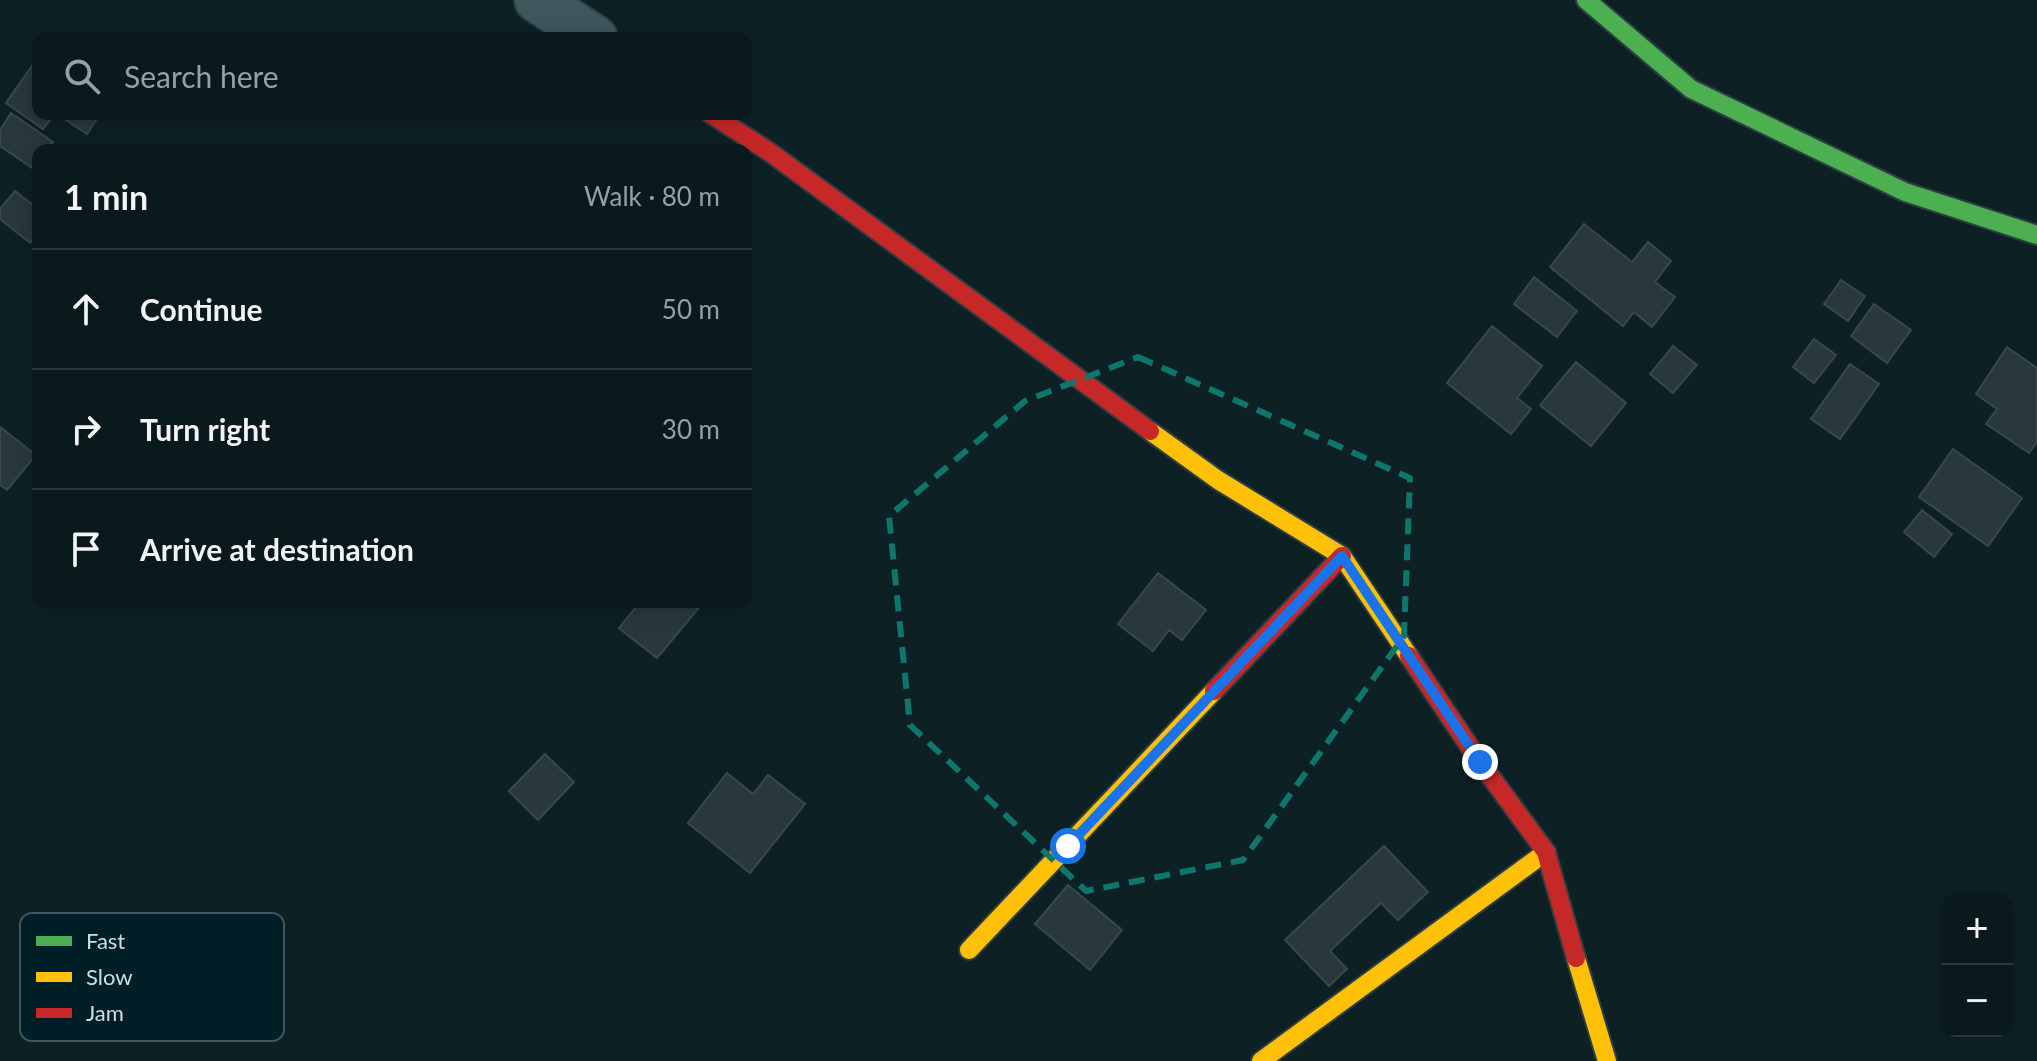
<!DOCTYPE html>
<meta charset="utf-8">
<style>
:root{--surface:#0a191c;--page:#132225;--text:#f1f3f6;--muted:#99a0a3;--line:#2a383b}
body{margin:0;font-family:Lato,sans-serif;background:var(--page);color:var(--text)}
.controls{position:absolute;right:24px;bottom:24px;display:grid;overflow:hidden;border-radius:16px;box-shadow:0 4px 20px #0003}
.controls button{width:72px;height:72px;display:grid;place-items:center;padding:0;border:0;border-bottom:2px solid var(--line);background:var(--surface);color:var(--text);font:40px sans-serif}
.stop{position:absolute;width:24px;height:24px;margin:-18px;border:6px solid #1a73e8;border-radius:50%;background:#fff}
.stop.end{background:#1a73e8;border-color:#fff;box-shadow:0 2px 8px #0008}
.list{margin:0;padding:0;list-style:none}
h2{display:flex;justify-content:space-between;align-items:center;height:104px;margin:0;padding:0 32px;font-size:34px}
h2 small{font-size:26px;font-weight:400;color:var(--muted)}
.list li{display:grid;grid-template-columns:52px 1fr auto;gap:24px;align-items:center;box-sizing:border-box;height:120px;padding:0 32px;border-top:2px solid var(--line)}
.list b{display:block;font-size:30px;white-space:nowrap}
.list em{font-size:26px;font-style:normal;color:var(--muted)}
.icon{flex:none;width:44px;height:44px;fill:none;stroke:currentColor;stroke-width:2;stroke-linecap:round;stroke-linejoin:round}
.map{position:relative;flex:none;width:2037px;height:1061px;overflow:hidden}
.search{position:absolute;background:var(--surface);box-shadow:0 4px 20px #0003;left:32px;top:32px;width:720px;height:88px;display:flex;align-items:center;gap:20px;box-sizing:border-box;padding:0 28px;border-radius:16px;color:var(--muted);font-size:30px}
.panel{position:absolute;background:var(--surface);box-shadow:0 4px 20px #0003;left:32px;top:144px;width:720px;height:464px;border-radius:16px}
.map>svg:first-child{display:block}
</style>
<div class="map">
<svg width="2037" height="1061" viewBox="0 0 2037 1061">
<rect width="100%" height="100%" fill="#0d2125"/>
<path fill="#28383b" stroke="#38484b" stroke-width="2" d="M38,57v57h16l-11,15 -37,-26z
M11,113l42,29 -6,8h-9v13l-4,6 -34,-23v-16z
M57,114h43l-13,20z
M15,191l23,18v25l-8,9 -30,-24v-10z
M1584,224l48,38 16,-20 23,19 -16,21 20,15 -23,30 -18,-15 -11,14 -73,-59z
M1534,277l43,34 -20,26 -43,-33z
M1841,280l24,16 -17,25 -24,-17z
M1874,304l37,26 -24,33 -36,-27z
M1492,326l50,40 -25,32 14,11 -20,25 -64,-51z
M1814,339l22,16 -22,28 -21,-16z
M1673,346l24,19 -24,28 -23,-19z
M2007,347l30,21v74l-8,11 -43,-29 11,-15 -21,-15z
M1576,362l50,41 -35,43 -51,-41z
M1850,364l29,20 -39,55 -29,-20z
M0,427l36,28 -29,35 -7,-5z
M1953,449l69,49 -34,48 -69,-49z
M1922,510l30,24 -18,23 -30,-25z
M1158,573l48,37 -24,30 -13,-10 -16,21 -35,-27z
M640,602h49l9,7 -41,49 -38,-30z
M545,754l29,28 -36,38 -29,-29z
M727,773l26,21 15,-19 37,29 -55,69 -62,-50z
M1384,846l44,46 -30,28 -17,-17 -51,48 17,18 -18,17 -44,-46z
M1068,885l54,45 -32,40 -55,-46z"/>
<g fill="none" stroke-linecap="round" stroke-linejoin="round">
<defs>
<path id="street" d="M537,0l58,38"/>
<path id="fast" d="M1586,0l105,89 214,103 132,43"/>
<path id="slow" d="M1150,431l68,49 124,76 67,100
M969,950l245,-259
M1576,958l31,103
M1261,1061l285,-209"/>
<path id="jam" d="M711,114l60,39 379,278
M1409,656l71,106 66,90 30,106
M1214,691l128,-135"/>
</defs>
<use href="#street" stroke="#2d3e42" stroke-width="48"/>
<use href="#fast" stroke="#2d3e42" stroke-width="22"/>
<use href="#slow" stroke="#2d3e42" stroke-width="22"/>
<use href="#jam" stroke="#2d3e42" stroke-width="22"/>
<use href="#street" stroke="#3d575c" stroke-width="44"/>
<use href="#fast" stroke="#4caf50" stroke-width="18"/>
<use href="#slow" stroke="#ffc107" stroke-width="18"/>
<use href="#jam" stroke="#c62828" stroke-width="18"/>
</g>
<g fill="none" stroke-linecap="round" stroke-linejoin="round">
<path stroke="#1a73e8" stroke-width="10" d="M1068,846l274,-290 138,206"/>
</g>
<path fill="none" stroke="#0f766e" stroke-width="6" stroke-dasharray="16 10" stroke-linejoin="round" d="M1138,357l272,121 -6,158 -161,224 -157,31 -176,-166 -21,-209 136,-115z"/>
<rect x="20" y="913" width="264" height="128" rx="12" fill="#001e25" stroke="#3d585e" stroke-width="2"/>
<rect x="36" y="936" width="36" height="10" fill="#4caf50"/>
<rect x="36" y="972" width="36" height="10" fill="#ffc107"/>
<rect x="36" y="1008" width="36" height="10" fill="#c62828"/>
<g font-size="22" fill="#cbdee2">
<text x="86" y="949">Fast</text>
<text x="86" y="985">Slow</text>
<text x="86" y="1021">Jam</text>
</g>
</svg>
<div class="controls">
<button>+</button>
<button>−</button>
</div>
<div class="stop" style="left:1068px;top:846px"></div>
<div class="stop end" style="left:1480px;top:762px"></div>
<div class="search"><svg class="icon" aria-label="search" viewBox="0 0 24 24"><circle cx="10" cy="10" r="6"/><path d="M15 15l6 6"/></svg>Search here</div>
<section class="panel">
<h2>1 min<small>Walk · 80 m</small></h2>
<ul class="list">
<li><svg class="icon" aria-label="ahead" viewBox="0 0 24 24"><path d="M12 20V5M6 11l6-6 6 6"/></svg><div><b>Continue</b></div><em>50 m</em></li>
<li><svg class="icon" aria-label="right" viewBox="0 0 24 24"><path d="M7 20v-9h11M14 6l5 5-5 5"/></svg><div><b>Turn right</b></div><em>30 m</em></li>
<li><svg class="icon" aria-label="arrive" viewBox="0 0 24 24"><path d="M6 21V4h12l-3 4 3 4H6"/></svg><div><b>Arrive at destination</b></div></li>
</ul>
</section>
</div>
